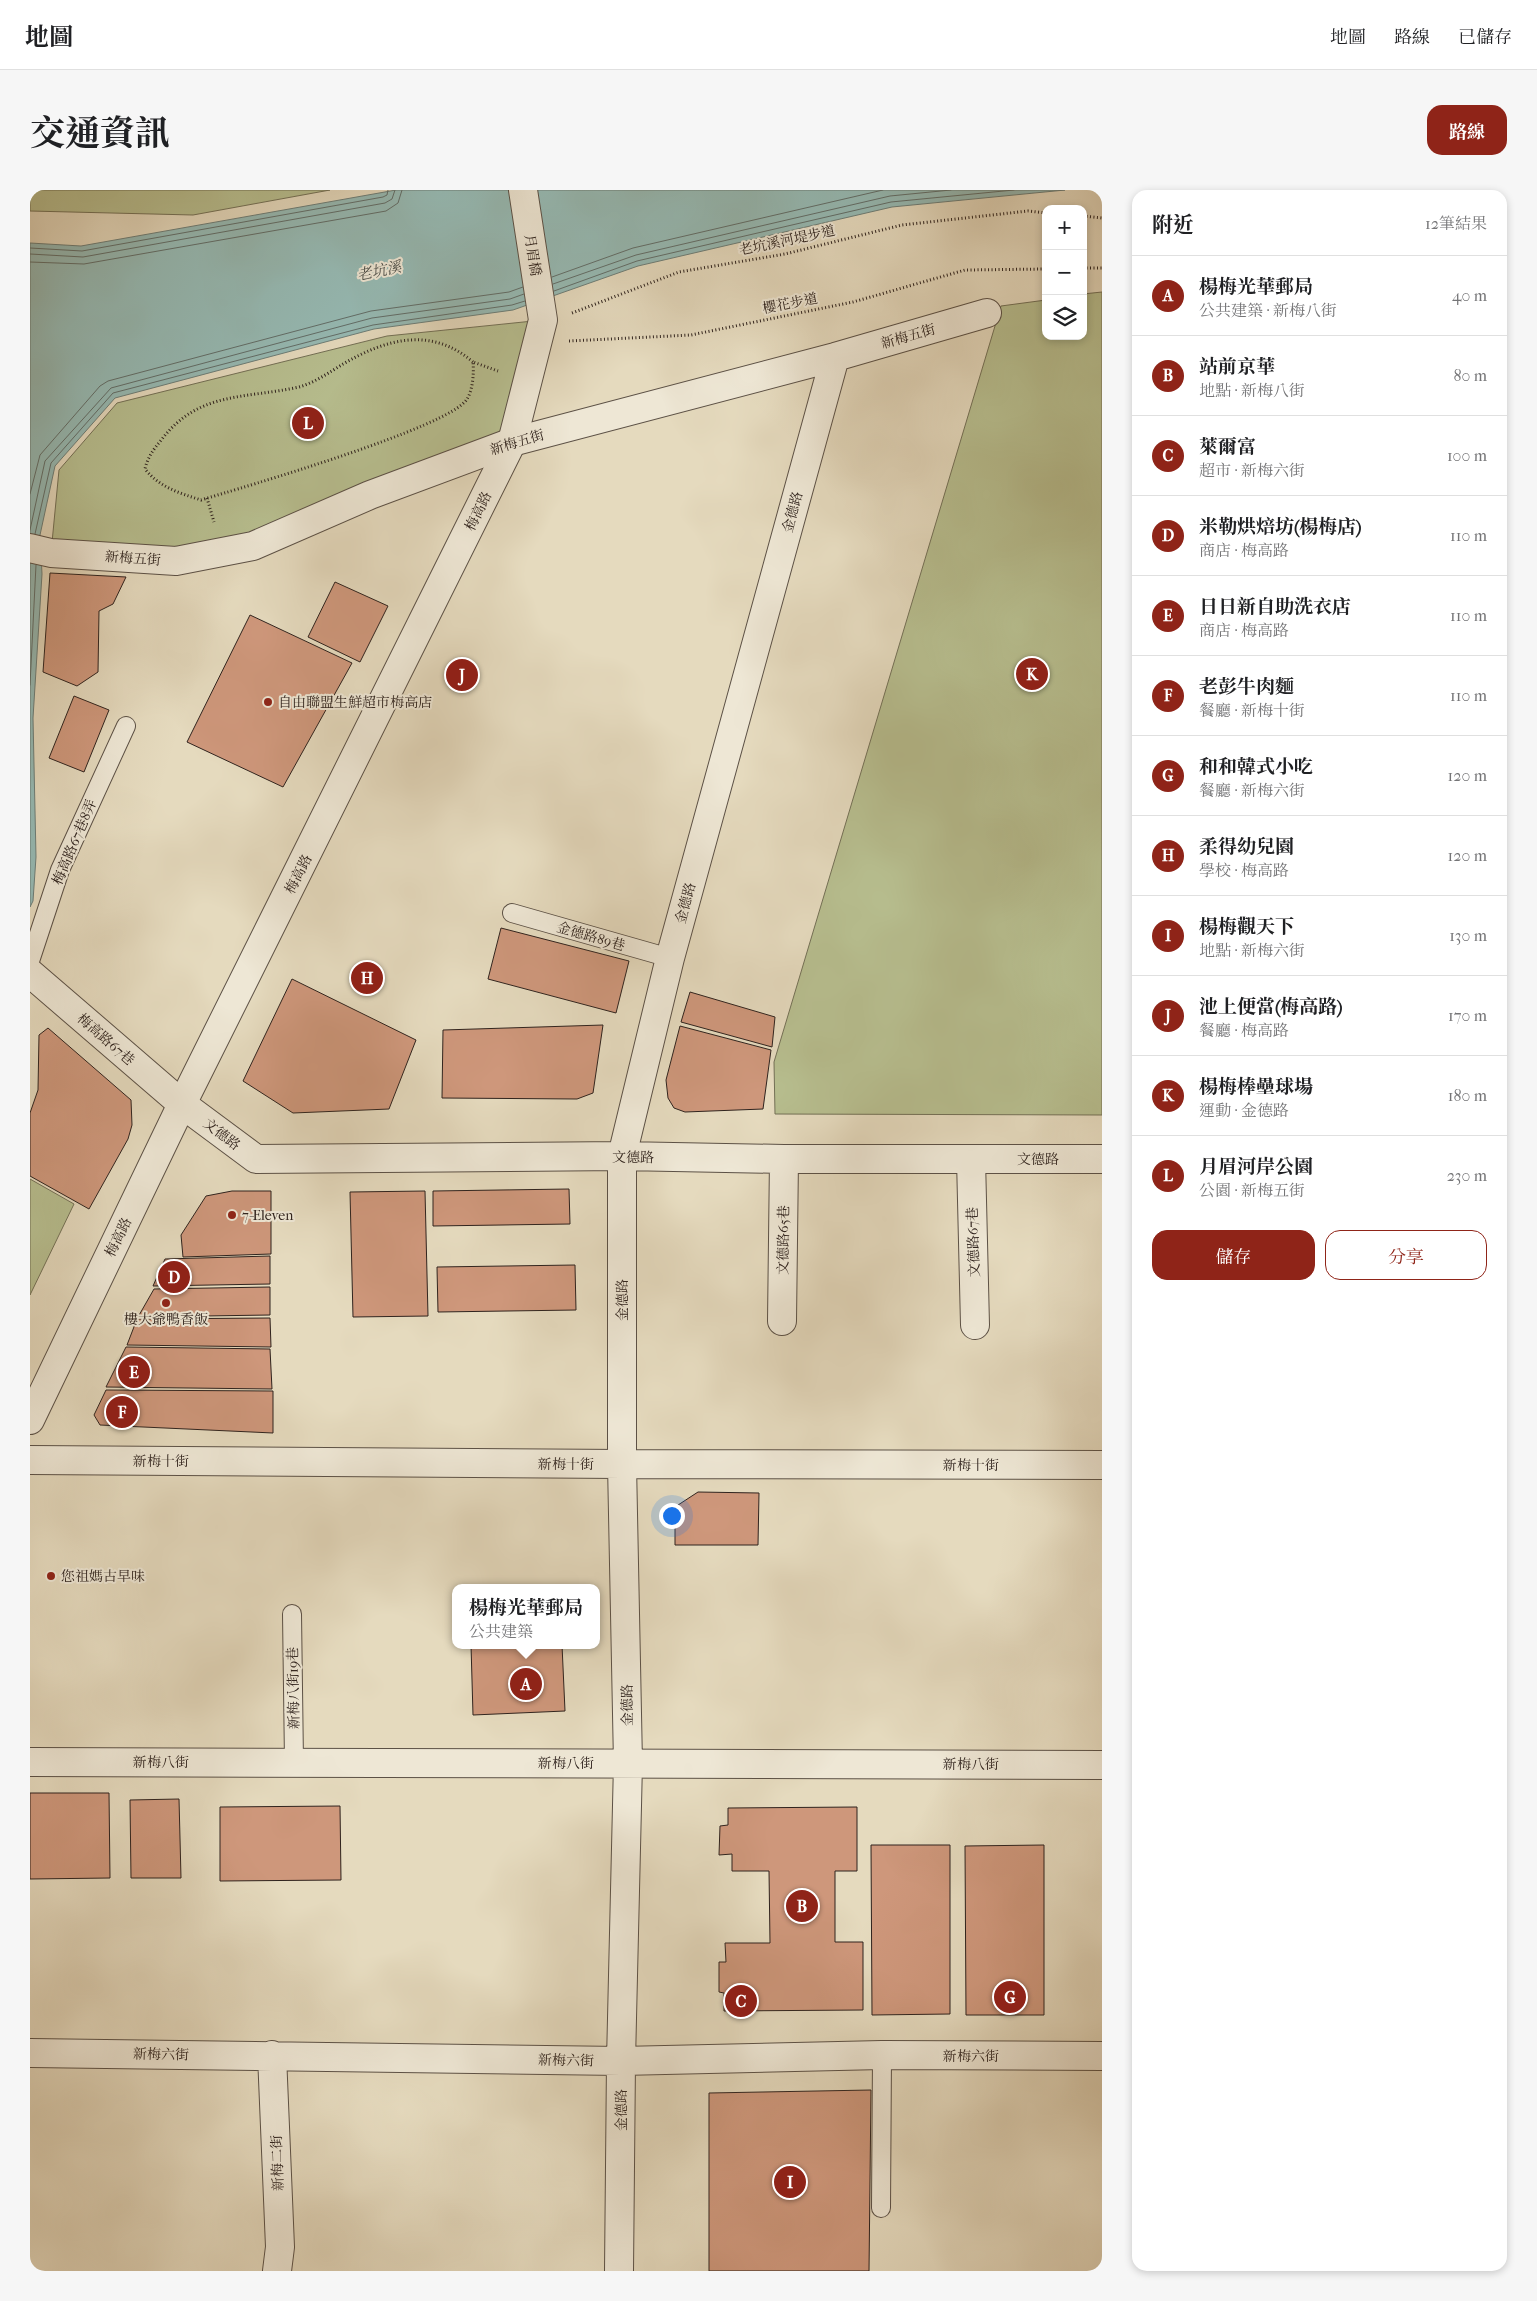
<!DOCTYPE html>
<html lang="zh-TW">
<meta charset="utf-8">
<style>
:root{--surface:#fff;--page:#f6f6f6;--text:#202124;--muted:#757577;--line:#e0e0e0;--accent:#8f2418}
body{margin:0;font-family:"IM FELL French Canon","Noto Serif TC",serif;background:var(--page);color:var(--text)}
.controls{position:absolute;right:15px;top:15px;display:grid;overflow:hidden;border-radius:10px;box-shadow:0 2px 8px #0003}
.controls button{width:45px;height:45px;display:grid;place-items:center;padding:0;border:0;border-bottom:1px solid var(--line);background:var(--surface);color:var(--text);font:25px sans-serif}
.you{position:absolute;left:641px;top:1325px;width:18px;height:18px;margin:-12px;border:4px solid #fff;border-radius:50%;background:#1a73e8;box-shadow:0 0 0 8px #1a73e833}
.badge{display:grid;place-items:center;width:32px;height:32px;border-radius:50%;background:var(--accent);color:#fff;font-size:16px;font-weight:700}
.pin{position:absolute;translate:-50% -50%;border:2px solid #fff;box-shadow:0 1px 5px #0006}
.popup{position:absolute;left:422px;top:1394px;width:148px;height:65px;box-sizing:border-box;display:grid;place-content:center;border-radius:10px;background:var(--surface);filter:drop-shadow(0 1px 4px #0005);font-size:16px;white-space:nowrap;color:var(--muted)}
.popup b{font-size:19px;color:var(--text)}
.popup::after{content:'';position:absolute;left:50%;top:100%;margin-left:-10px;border:10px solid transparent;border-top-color:var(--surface)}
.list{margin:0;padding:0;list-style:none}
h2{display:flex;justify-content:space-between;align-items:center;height:65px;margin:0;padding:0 20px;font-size:21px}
h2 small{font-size:16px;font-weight:400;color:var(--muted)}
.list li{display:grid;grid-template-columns:32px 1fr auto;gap:15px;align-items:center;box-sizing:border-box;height:80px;padding:0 20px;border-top:1px solid var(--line)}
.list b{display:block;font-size:19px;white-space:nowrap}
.list p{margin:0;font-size:16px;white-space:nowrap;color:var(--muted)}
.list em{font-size:16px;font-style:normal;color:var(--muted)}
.actions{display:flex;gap:10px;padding:15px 20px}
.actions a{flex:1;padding:11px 0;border:1px solid var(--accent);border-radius:15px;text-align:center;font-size:18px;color:var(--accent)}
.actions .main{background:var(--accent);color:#fff}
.icon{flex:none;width:28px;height:28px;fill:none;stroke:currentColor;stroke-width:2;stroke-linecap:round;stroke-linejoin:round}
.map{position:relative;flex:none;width:1072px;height:2081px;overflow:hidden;border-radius:15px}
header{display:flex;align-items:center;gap:30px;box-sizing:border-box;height:70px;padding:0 25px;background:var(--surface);border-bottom:1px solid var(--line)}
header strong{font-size:24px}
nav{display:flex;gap:28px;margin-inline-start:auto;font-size:18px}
.intro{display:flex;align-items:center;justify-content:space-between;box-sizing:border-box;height:120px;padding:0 30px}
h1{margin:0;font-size:35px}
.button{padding:12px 22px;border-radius:15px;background:var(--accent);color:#fff;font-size:18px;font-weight:700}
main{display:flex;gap:30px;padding:0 30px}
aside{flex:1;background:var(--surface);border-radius:15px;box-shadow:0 2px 8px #0003}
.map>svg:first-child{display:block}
</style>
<header>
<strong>地圖</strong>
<nav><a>地圖</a><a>路線</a><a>已儲存</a></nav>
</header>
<div class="intro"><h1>交通資訊</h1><a class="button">路線</a></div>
<main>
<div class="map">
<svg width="1072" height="2081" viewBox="0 0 1072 2081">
<rect width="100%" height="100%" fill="#e5dabe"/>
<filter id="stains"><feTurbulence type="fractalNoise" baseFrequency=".004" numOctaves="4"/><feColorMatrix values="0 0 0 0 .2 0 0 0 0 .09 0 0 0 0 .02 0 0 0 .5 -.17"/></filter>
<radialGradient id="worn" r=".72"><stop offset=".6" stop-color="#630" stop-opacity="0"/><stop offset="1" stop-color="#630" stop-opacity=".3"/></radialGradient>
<path fill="#b7be8f" stroke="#737056" d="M0,0h300l-137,25 -163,-4z
M1072,102v823l-327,-1 -1,-52 227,-756 45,-6v36h37v-42z
M513,130l-31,122 -259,104 -202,7 8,-83 58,-67 270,-67z
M0,989l44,25 -44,91z"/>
<path fill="#96bab4" stroke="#6d7e78" d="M366,0h669l-173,17 -254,59 -125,44 -139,19 -259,69 -60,68 -15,69 2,39 -9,144 3,139 -3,44 -3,6v-664l51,3z"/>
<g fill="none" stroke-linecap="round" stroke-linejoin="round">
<path stroke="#626e69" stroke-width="1" d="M0,58l52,3 301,-54 4,-2 1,-5
M0,64l53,3 302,-54 7,-4 3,-9
M0,72l54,2 302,-53 12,-8 4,-13
M522,87l81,-29 250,-58
M523,94l83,-29 254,-59 61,-6
M524,101l83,-30 254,-59 123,-12
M0,304l10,-39 60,-69 8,-5 263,-70 138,-19 14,-5
M0,340l15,-69 66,-73 261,-70 138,-19 14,-5
M5,344l16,-71 62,-70 260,-68 139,-20 13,-4
M0,495l6,-120"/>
</g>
<path fill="#ce977b" stroke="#2f231e" d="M20,383l76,4 -13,27 -14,7 -1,61 -21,14 -34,-14z
M305,392l53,24 -28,56 -52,-25z
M220,425l102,48 -69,124 -96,-45z
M44,506l35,14 -25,62 -35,-14z
M471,738l128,33 -13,52 -128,-34z
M262,789l124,61 -27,69 -96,4 -50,-32z
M660,802l85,25 -3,30 -91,-25z
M573,835l-10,68 -16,6 -135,-1 1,-68z
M650,836l91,24 -8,59 -78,3 -11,-4 -6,-10 -2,-18z
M18,838l83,72 1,25 -4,14 -39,70 -59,-33v-63l8,-23 1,-55z
M539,999l1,35 -137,2v-35z
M202,1001h39v63l-88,3 -2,-22 25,-39z
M395,1001l3,125 -75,1 -3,-125z
M240,1066v28l-117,2 12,-27z
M545,1075l1,45 -138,2 -1,-45z
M240,1097v28l-132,2 16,-28z
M240,1128l1,29 -144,-2 10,-26z
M96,1157l144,2 2,40 -166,-2z
M76,1200l167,1v42l-173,-8 -6,-10z
M668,1302l61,1 -1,52h-83v-38z
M441,1455h91l3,66 -92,4z
M0,1603h79l1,85 -80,1z
M149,1609l2,79h-50l-1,-78z
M310,1616l1,74 -121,1v-74z
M827,1617v64h-22v71h28v68l-139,1v-18l-5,-1v-30h7l-1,-19h45l-1,-72h-37v-17l-13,1 1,-29 8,-1v-17z
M841,1655h79v169l-78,1z
M1014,1655v170h-78l-1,-169z
M841,1900l-2,181h-160v-178z"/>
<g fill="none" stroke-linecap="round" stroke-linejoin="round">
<defs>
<path id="service" d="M482,723l158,45
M0,771l30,-91 66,-144
M262,1424l2,148
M851,2018l1,-153"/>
<path id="minor" d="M0,358l21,5 125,8 77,-15 117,-51 142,-53 323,-85 152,-44
M0,783l152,131 74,55 366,-3 162,3h318
M941,969l4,166
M752,1131l2,-162
M0,1270l592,4 480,1
M0,1572l1072,3
M0,1863l591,8 261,-6 220,1
M242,1865l8,192 -3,24
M589,2081l2,-210 7,-298 -6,-299v-308l48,-198 165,-601"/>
<path id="tertiary" d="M0,1230l152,-316 330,-662 31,-122 -20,-130"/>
</defs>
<use href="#service" stroke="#5c5146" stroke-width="20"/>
<use href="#minor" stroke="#5c5146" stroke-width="30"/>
<use href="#tertiary" stroke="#5c5146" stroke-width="30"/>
<path stroke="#2f231e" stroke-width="3" stroke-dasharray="1 2.5" stroke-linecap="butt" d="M1053,26l19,2
M1053,78h19
M542,123l107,-41 106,-18 117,-29 126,-14 18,2
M539,151l122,-6 162,-33 112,-32 81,-1
M443,172c-42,-36 -87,-23 -130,2 -13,8 -29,19 -44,23 -54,12 -100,4 -137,52 -8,10 -14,17 -17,30 14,18 34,24 56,31 40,-12 250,-73 266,-101 6,-9 7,-27 6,-37l25,9
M177,308l7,24"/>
<use href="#service" stroke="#eee7d5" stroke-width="18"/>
<use href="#minor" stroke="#eee7d5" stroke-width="28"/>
<use href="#tertiary" stroke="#eee7d5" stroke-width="28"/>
</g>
<g fill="#8f2418" stroke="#eee7d5" stroke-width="2">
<circle cx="238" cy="512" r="5"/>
<circle cx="202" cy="1025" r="5"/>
<circle cx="136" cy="1113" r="5"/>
<circle cx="21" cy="1386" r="5"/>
</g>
<g text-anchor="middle" stroke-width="4" stroke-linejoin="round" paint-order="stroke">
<g font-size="14" fill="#2f231e" stroke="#eee7d5">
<text transform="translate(757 50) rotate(-12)" y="5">老坑溪河堤步道</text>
<text transform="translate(503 65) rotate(81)" y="5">月眉橋</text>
<text transform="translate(760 113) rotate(-11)" y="5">櫻花步道</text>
<text transform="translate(878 146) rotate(-16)" y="5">新梅五街</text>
<text transform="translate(487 252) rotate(-17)" y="5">新梅五街</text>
<text transform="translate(448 321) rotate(-64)" y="5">梅高路</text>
<text transform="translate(762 322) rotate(-75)" y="5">金德路</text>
<text transform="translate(103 368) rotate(4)" y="5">新梅五街</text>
<text transform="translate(44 652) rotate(-67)" y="5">梅高路67巷8弄</text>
<text transform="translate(268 684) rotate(-63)" y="5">梅高路</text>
<text transform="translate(655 713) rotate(-75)" y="5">金德路</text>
<text transform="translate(561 746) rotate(16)" y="5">金德路89巷</text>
<text transform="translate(76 849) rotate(41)" y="5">梅高路67巷</text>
<text transform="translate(192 944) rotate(37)" y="5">文德路</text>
<text transform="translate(603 967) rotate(1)" y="5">文德路</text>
<text x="1008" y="974">文德路</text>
<text transform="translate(88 1047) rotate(-64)" y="5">梅高路</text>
<text transform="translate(753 1050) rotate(-89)" y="5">文德路65巷</text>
<text transform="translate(943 1052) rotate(-92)" y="5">文德路67巷</text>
<text transform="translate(592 1110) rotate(-90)" y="5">金德路</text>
<text x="131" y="1276">新梅十街</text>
<text x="536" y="1279">新梅十街</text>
<text x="941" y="1280">新梅十街</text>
<text transform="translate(263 1498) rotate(-91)" y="5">新梅八街19巷</text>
<text transform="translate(597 1515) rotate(-91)" y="5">金德路</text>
<text x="131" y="1577">新梅八街</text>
<text x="536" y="1578">新梅八街</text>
<text x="941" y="1579">新梅八街</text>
<text transform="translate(131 1864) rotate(1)" y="5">新梅六街</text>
<text x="941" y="1871">新梅六街</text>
<text transform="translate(536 1870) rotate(1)" y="5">新梅六街</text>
<text transform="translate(591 1920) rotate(-90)" y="5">金德路</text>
<text transform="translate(247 1973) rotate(-92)" y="5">新梅二街</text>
</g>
<g font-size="14" fill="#2f231e" stroke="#eee7d5" text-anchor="start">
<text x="248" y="517">自由聯盟生鮮超市梅高店</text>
<text x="212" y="1030">7-Eleven</text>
<text x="136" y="1134" text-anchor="middle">樓大爺鴨香飯</text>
<text x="31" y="1391">您祖媽古早味</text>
</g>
<g font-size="15" font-style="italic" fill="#4e504b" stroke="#eee7d5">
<text transform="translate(349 81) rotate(-12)" y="5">老坑溪</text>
</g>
</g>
<rect width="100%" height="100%" filter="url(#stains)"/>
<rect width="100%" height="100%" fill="url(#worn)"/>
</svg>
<div class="controls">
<button>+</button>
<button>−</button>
<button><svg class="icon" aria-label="layers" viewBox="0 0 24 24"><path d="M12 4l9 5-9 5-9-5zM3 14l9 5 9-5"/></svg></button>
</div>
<div class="you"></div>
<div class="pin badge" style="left:496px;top:1494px">A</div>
<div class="popup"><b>楊梅光華郵局</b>公共建築</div>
<div class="pin badge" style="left:772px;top:1716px">B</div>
<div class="pin badge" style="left:711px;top:1811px">C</div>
<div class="pin badge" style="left:144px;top:1087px">D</div>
<div class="pin badge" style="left:104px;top:1182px">E</div>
<div class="pin badge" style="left:92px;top:1222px">F</div>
<div class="pin badge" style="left:980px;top:1807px">G</div>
<div class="pin badge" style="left:337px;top:788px">H</div>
<div class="pin badge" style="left:760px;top:1992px">I</div>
<div class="pin badge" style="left:432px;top:485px">J</div>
<div class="pin badge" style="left:1002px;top:484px">K</div>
<div class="pin badge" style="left:278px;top:233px">L</div>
</div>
<aside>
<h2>附近<small>12筆結果</small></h2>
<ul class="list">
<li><span class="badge">A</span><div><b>楊梅光華郵局</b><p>公共建築 · 新梅八街</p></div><em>40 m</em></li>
<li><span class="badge">B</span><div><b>站前京華</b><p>地點 · 新梅八街</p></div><em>80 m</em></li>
<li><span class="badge">C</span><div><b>萊爾富</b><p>超市 · 新梅六街</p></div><em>100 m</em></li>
<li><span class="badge">D</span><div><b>米勒烘焙坊(楊梅店)</b><p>商店 · 梅高路</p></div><em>110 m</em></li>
<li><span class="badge">E</span><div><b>日日新自助洗衣店</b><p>商店 · 梅高路</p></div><em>110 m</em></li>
<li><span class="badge">F</span><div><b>老彭牛肉麵</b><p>餐廳 · 新梅十街</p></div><em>110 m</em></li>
<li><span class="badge">G</span><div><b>和和韓式小吃</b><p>餐廳 · 新梅六街</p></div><em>120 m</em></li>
<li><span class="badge">H</span><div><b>柔得幼兒園</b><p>學校 · 梅高路</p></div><em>120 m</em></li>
<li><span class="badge">I</span><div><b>楊梅觀天下</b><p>地點 · 新梅六街</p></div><em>130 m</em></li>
<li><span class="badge">J</span><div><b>池上便當(梅高路)</b><p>餐廳 · 梅高路</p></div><em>170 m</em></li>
<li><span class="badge">K</span><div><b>楊梅棒壘球場</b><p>運動 · 金德路</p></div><em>180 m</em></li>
<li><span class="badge">L</span><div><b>月眉河岸公園</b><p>公園 · 新梅五街</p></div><em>230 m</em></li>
</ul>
<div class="actions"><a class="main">儲存</a><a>分享</a></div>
</aside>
</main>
